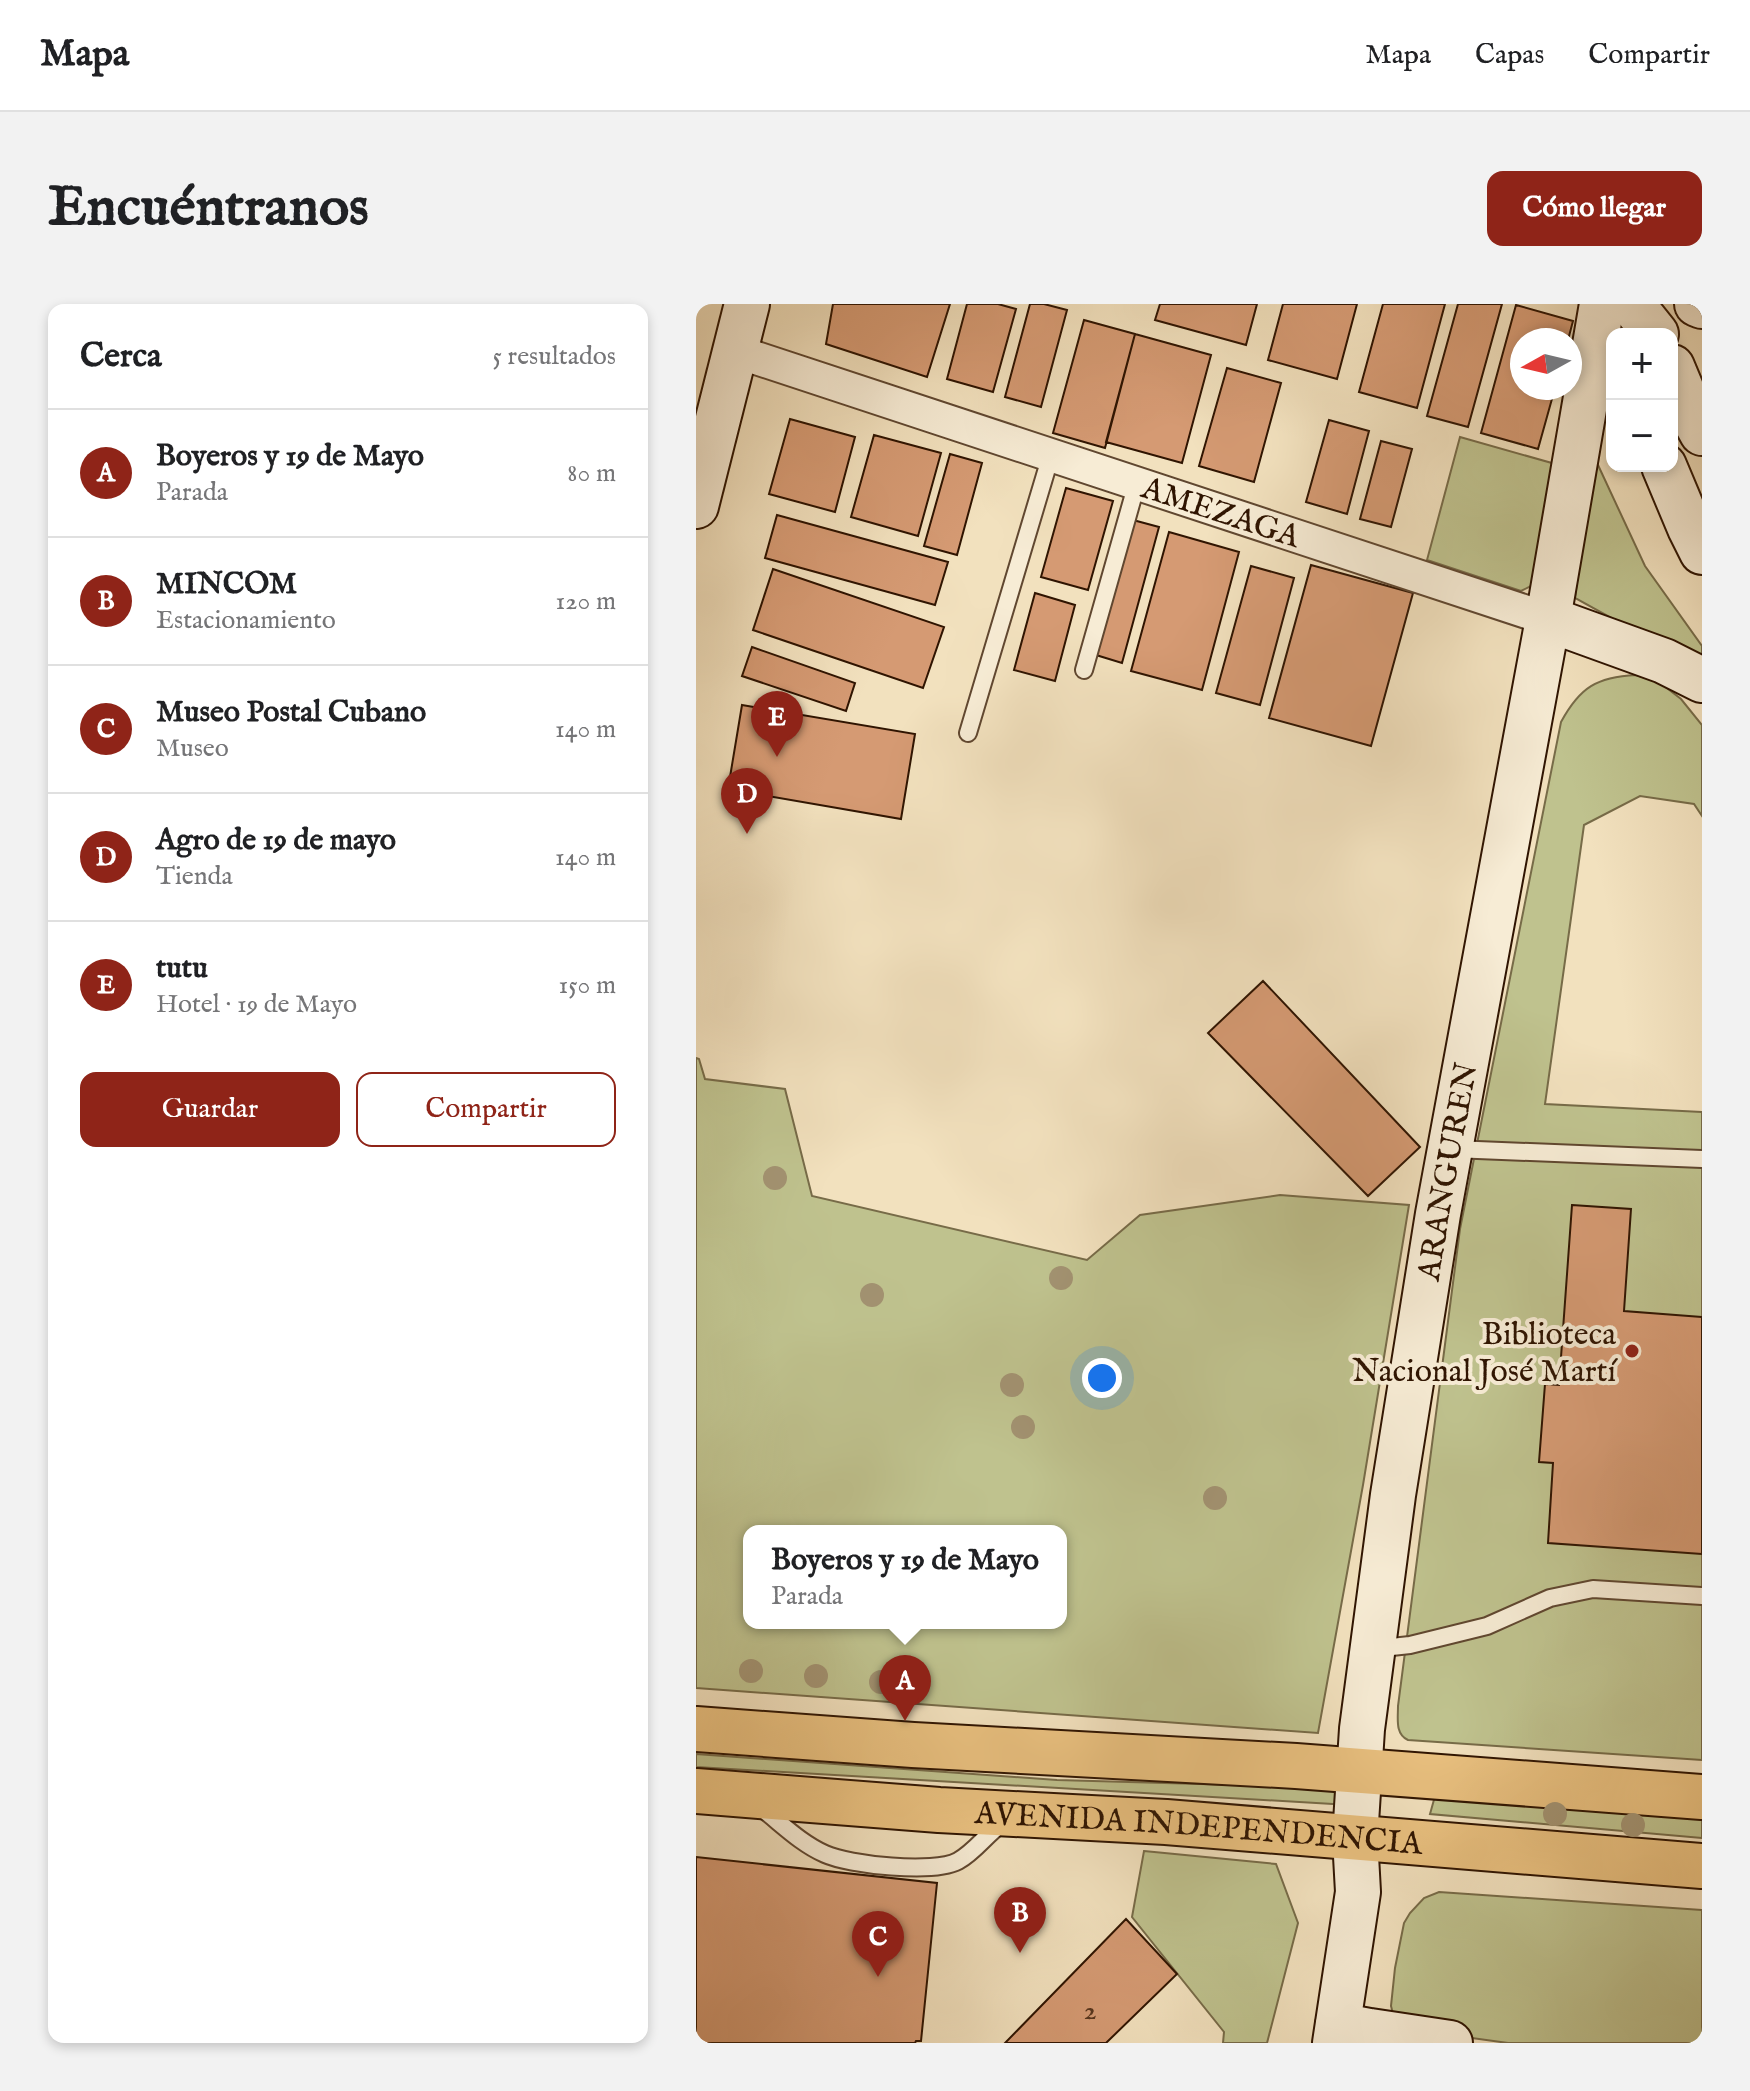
<!DOCTYPE html>
<html lang="es">
<meta charset="utf-8">
<style>
:root{--surface:#fff;--page:#f2f2f2;--text:#202124;--muted:#757577;--line:#e0e0e0;--accent:#8f2418}
body{margin:0;font-family:"IM FELL English",serif;background:var(--page);color:var(--text)}
.controls{position:absolute;right:24px;top:24px;display:grid;overflow:hidden;border-radius:16px;box-shadow:0 4px 12px #0003}
.controls button{width:72px;height:72px;display:grid;place-items:center;padding:0;border:0;border-bottom:2px solid var(--line);background:var(--surface);color:var(--text);font:40px sans-serif}
.compass{position:absolute;left:814px;top:24px;width:72px;height:72px;border-radius:50%;background:var(--surface);box-shadow:0 4px 12px #0003;rotate:262deg}
.you{position:absolute;left:406px;top:1074px;width:28px;height:28px;margin:-20px;border:6px solid #fff;border-radius:50%;background:#1a73e8;box-shadow:0 0 0 12px #1a73e833}
.badge{display:grid;place-items:center;width:52px;height:52px;border-radius:50%;background:var(--accent);color:#fff;font-size:26px;font-weight:700}
.pin{position:absolute;translate:-50% -66px;filter:drop-shadow(0 2px 4px #0008)}
.pin::after{content:'';position:absolute;top:42px;width:28px;height:24px;background:inherit;clip-path:polygon(0 0,100% 0,50% 100%)}
.popup{position:absolute;left:47px;top:1221px;width:324px;height:104px;box-sizing:border-box;display:grid;place-content:center;border-radius:16px;background:var(--surface);filter:drop-shadow(0 2px 6px #0005);font-size:26px;white-space:nowrap;color:var(--muted)}
.popup b{font-size:30px;color:var(--text)}
.popup::after{content:'';position:absolute;left:50%;top:100%;margin-left:-16px;border:16px solid transparent;border-top-color:var(--surface)}
.list{margin:0;padding:0;list-style:none}
h2{display:flex;justify-content:space-between;align-items:center;height:104px;margin:0;padding:0 32px;font-size:34px}
h2 small{font-size:26px;font-weight:400;color:var(--muted)}
.list li{display:grid;grid-template-columns:52px 1fr auto;gap:24px;align-items:center;box-sizing:border-box;height:128px;padding:0 32px;border-top:2px solid var(--line)}
.list b{display:block;font-size:30px;white-space:nowrap}
.list p{margin:0;font-size:26px;white-space:nowrap;color:var(--muted)}
.list em{font-size:26px;font-style:normal;color:var(--muted)}
.actions{display:flex;gap:16px;padding:24px 32px}
.actions a{flex:1;padding:18px 0;border:2px solid var(--accent);border-radius:16px;text-align:center;font-size:28px;color:var(--accent)}
.actions .main{background:var(--accent);color:#fff}
.map{position:relative;flex:none;width:1006px;height:1739px;overflow:hidden;border-radius:16px}
header{display:flex;align-items:center;gap:48px;box-sizing:border-box;height:112px;padding:0 40px;background:var(--surface);border-bottom:2px solid var(--line)}
header strong{font-size:38px}
nav{display:flex;gap:44px;margin-inline-start:auto;font-size:28px}
.intro{display:flex;align-items:center;justify-content:space-between;box-sizing:border-box;height:192px;padding:0 48px}
h1{margin:0;font-size:56px}
.button{padding:20px 36px;border-radius:16px;background:var(--accent);color:#fff;font-size:28px;font-weight:700}
main{display:flex;gap:48px;padding:0 48px}
aside{flex:1;background:var(--surface);border-radius:16px;box-shadow:0 4px 12px #0003}
.map>svg:first-child{display:block}
</style>
<header>
<strong>Mapa</strong>
<nav><a>Mapa</a><a>Capas</a><a>Compartir</a></nav>
</header>
<div class="intro"><h1>Encuéntranos</h1><a class="button">Cómo llegar</a></div>
<main>
<aside>
<h2>Cerca<small>5 resultados</small></h2>
<ul class="list">
<li><span class="badge">A</span><div><b>Boyeros y 19 de Mayo</b><p>Parada</p></div><em>80 m</em></li>
<li><span class="badge">B</span><div><b>MINCOM</b><p>Estacionamiento</p></div><em>120 m</em></li>
<li><span class="badge">C</span><div><b>Museo Postal Cubano</b><p>Museo</p></div><em>140 m</em></li>
<li><span class="badge">D</span><div><b>Agro de 19 de mayo</b><p>Tienda</p></div><em>140 m</em></li>
<li><span class="badge">E</span><div><b>tutu</b><p>Hotel · 19 de Mayo</p></div><em>150 m</em></li>
</ul>
<div class="actions"><a class="main">Guardar</a><a>Compartir</a></div>
</aside>
<div class="map">
<svg width="1006" height="1739" viewBox="0 0 1006 1739">
<rect width="100%" height="100%" fill="#f2e1be"/>
<filter id="stains"><feTurbulence type="fractalNoise" baseFrequency=".0025" numOctaves="4"/><feColorMatrix values="0 0 0 0 .2 0 0 0 0 .09 0 0 0 0 .02 0 0 0 .5 -.17"/></filter>
<radialGradient id="worn" r=".72"><stop offset=".6" stop-color="#630" stop-opacity="0"/><stop offset="1" stop-color="#630" stop-opacity=".3"/></radialGradient>
<path fill="#bfc28e" stroke="#776b48" stroke-width="2" fill-rule="evenodd" d="M764,133l106,30 -29,116 -16,8 -94,-31z
M902,161l47,101 57,80v22l-127,-70 16,-131z
M940,371l23,7 22,17 21,26v91l-8,-12 -54,-8 -56,29 -39,279 157,8v648l-294,-20c-13,-6 -10,-21 -10,-34l62,-477 101,-507c19,-35 36,-45 75,-47z
M0,754l3,1 6,20 80,10 27,107 275,64 53,-45 140,-20 129,10 -46,280 -45,248 -622,-45zM53,1227h312v92h-312z
M0,1450l361,26 284,8 -3,16h-5l-637,-37z
M739,1492l267,20v22l-272,-24z
M448,1547l132,13 22,59 -31,120h-44l1,-11 -92,-115z
M743,1588l263,18v133h-194l-94,-13 -21,-16 -2,-8 4,-38 9,-45 6,-10 14,-15z"/>
<path fill="#d59a73" stroke="#2f1401" stroke-width="2" d="M137,0h117l-23,73 -101,-33z
M271,0h31l18,5 -23,83 -46,-13z
M334,0h14l23,6 -26,97 -36,-10z
M464,0h97l-11,41 -91,-25z
M587,0h74l-20,75 -69,-19z
M687,0h62l-28,104 -58,-16z
M762,0h44l-34,123 -41,-11z
M820,1l57,16 -5,19h-46v48h33l-17,61 -57,-16z
M388,16l51,14 -30,114 -52,-15z
M439,30l76,21 -29,108 -76,-21z
M531,64l54,15 -27,99 -55,-16z
M94,115l65,18 -20,75 -66,-18z
M633,116l40,11 -22,83 -41,-12z
M178,131l67,18 -23,83 -67,-19z
M685,137l31,8 -21,78 -31,-8z
M254,150l32,9 -25,92 -33,-9z
M370,184l47,13 -25,89 -47,-13z
M81,211l171,47 -13,43 -170,-47z
M437,216l26,7 -37,136 -26,-8z
M473,228l70,20 -37,138 -71,-19z
M615,261l102,28 -42,153 -102,-28z
M555,262l43,12 -34,127 -44,-12z
M77,265l171,58 -21,61 -170,-58z
M339,289l40,12 -20,76 -41,-11z
M56,343l103,36 -9,28 -104,-35z
M46,401l173,29 -14,85 -173,-30z
M567,677l157,166 -52,49 -160,-163z
M876,901l59,4 -7,102 78,6v237l-154,-11 5,-80 -14,-1 6,-78 14,1z
M0,1553l241,26 -16,158h-5l-1,2h-219z
M430,1615l51,55 -71,69h-101z"/>
<g fill="none" stroke-linecap="round" stroke-linejoin="round">
<defs>
<path id="lane" d="M388,366l53,-187
M272,429l83,-278
M757,845l249,10
M677,1345l37,-4 77,-19 63,-28 43,-9 109,7
M64,1503c21,16 40,36 65,47 24,11 109,20 133,7 18,-10 29,-28 46,-39"/>
<g id="street">
<path id="s1" d="M39,47l813,268"/>
</g>
<g id="secondary">
<path d="M936,0l24,30"/>
<path d="M1001,0l5,2"/>
<path d="M976,63l20,48 10,18"/>
<path d="M968,162l26,62 12,24"/>
<path d="M0,202l51,-202"/>
<path d="M852,315l116,42 38,19"/>
<path d="M642,1721l32,6 80,12"/>
<path id="s2" d="M639,1739l23,-151 -3,-54 7,-109 31,-234 45,-281 110,-595 54,-315"/>
</g>
<path id="primary" d="M0,1425l217,16 383,21 406,31"/>
<g id="highway">
<path id="s3" d="M0,1487l243,19 227,12 536,44"/>
</g>
</defs>
<use href="#lane" stroke="#604730" stroke-width="20"/>
<use href="#street" stroke="#604730" stroke-width="36"/>
<use href="#secondary" stroke="#2f1401" stroke-width="48"/>
<use href="#primary" stroke="#2f1401" stroke-width="48"/>
<use href="#highway" stroke="#2f1401" stroke-width="48"/>
<use href="#lane" stroke="#f7ecd5" stroke-width="16"/>
<use href="#street" stroke="#f7ecd5" stroke-width="32"/>
<use href="#secondary" stroke="#f7ecd5" stroke-width="44"/>
<use href="#primary" stroke="#e9c07f" stroke-width="44"/>
<use href="#highway" stroke="#e9c07f" stroke-width="44"/>
</g>
<g fill="#a29271">
<circle cx="79" cy="874" r="12"/>
<circle cx="365" cy="974" r="12"/>
<circle cx="176" cy="991" r="12"/>
<circle cx="316" cy="1081" r="12"/>
<circle cx="327" cy="1123" r="12"/>
<circle cx="519" cy="1194" r="12"/>
<circle cx="55" cy="1367" r="12"/>
<circle cx="120" cy="1372" r="12"/>
<circle cx="185" cy="1378" r="12"/>
<circle cx="859" cy="1510" r="12"/>
<circle cx="937" cy="1521" r="12"/>
</g>
<circle fill="#8f2418" stroke="#f7ecd5" stroke-width="3" cx="936" cy="1047" r="8"/>
<g text-anchor="middle" stroke-width="8" stroke-linejoin="round" paint-order="stroke">
<g font-size="28" fill="#58361e">
<text x="394" y="1715">2</text>
</g>
<g font-size="32" fill="#2f1401" stroke="#f7ecd5">
<text dy="11" stroke="none"><textPath href="#s1" startOffset="512">AMEZAGA</textPath></text>
<text dy="11" stroke="none"><textPath href="#s2" startOffset="880">ARANGUREN</textPath></text>
<text dy="11" stroke="none"><textPath href="#s3" startOffset="504">AVENIDA INDEPENDENCIA</textPath></text>
</g>
<g font-size="32" fill="#2f1401" stroke="#f7ecd5" text-anchor="end">
<text x="920" y="1040">Biblioteca<tspan x="920" dy="37">Nacional José Martí</tspan></text>
</g>
</g>
<rect width="100%" height="100%" filter="url(#stains)"/>
<rect width="100%" height="100%" fill="url(#worn)"/>
</svg>
<div class="controls">
<button>+</button>
<button>−</button>
</div>
<svg class="compass" viewBox="-18 -18 36 36"><path d="M0-13l5 13h-10z" fill="#e53935"/><path d="M0 13l5-13h-10z" fill="#757577"/></svg>
<div class="you"></div>
<div class="pin badge" style="left:209px;top:1417px">A</div>
<div class="popup"><b>Boyeros y 19 de Mayo</b>Parada</div>
<div class="pin badge" style="left:324px;top:1649px">B</div>
<div class="pin badge" style="left:182px;top:1673px">C</div>
<div class="pin badge" style="left:51px;top:530px">D</div>
<div class="pin badge" style="left:81px;top:453px">E</div>
</div>
</main>
